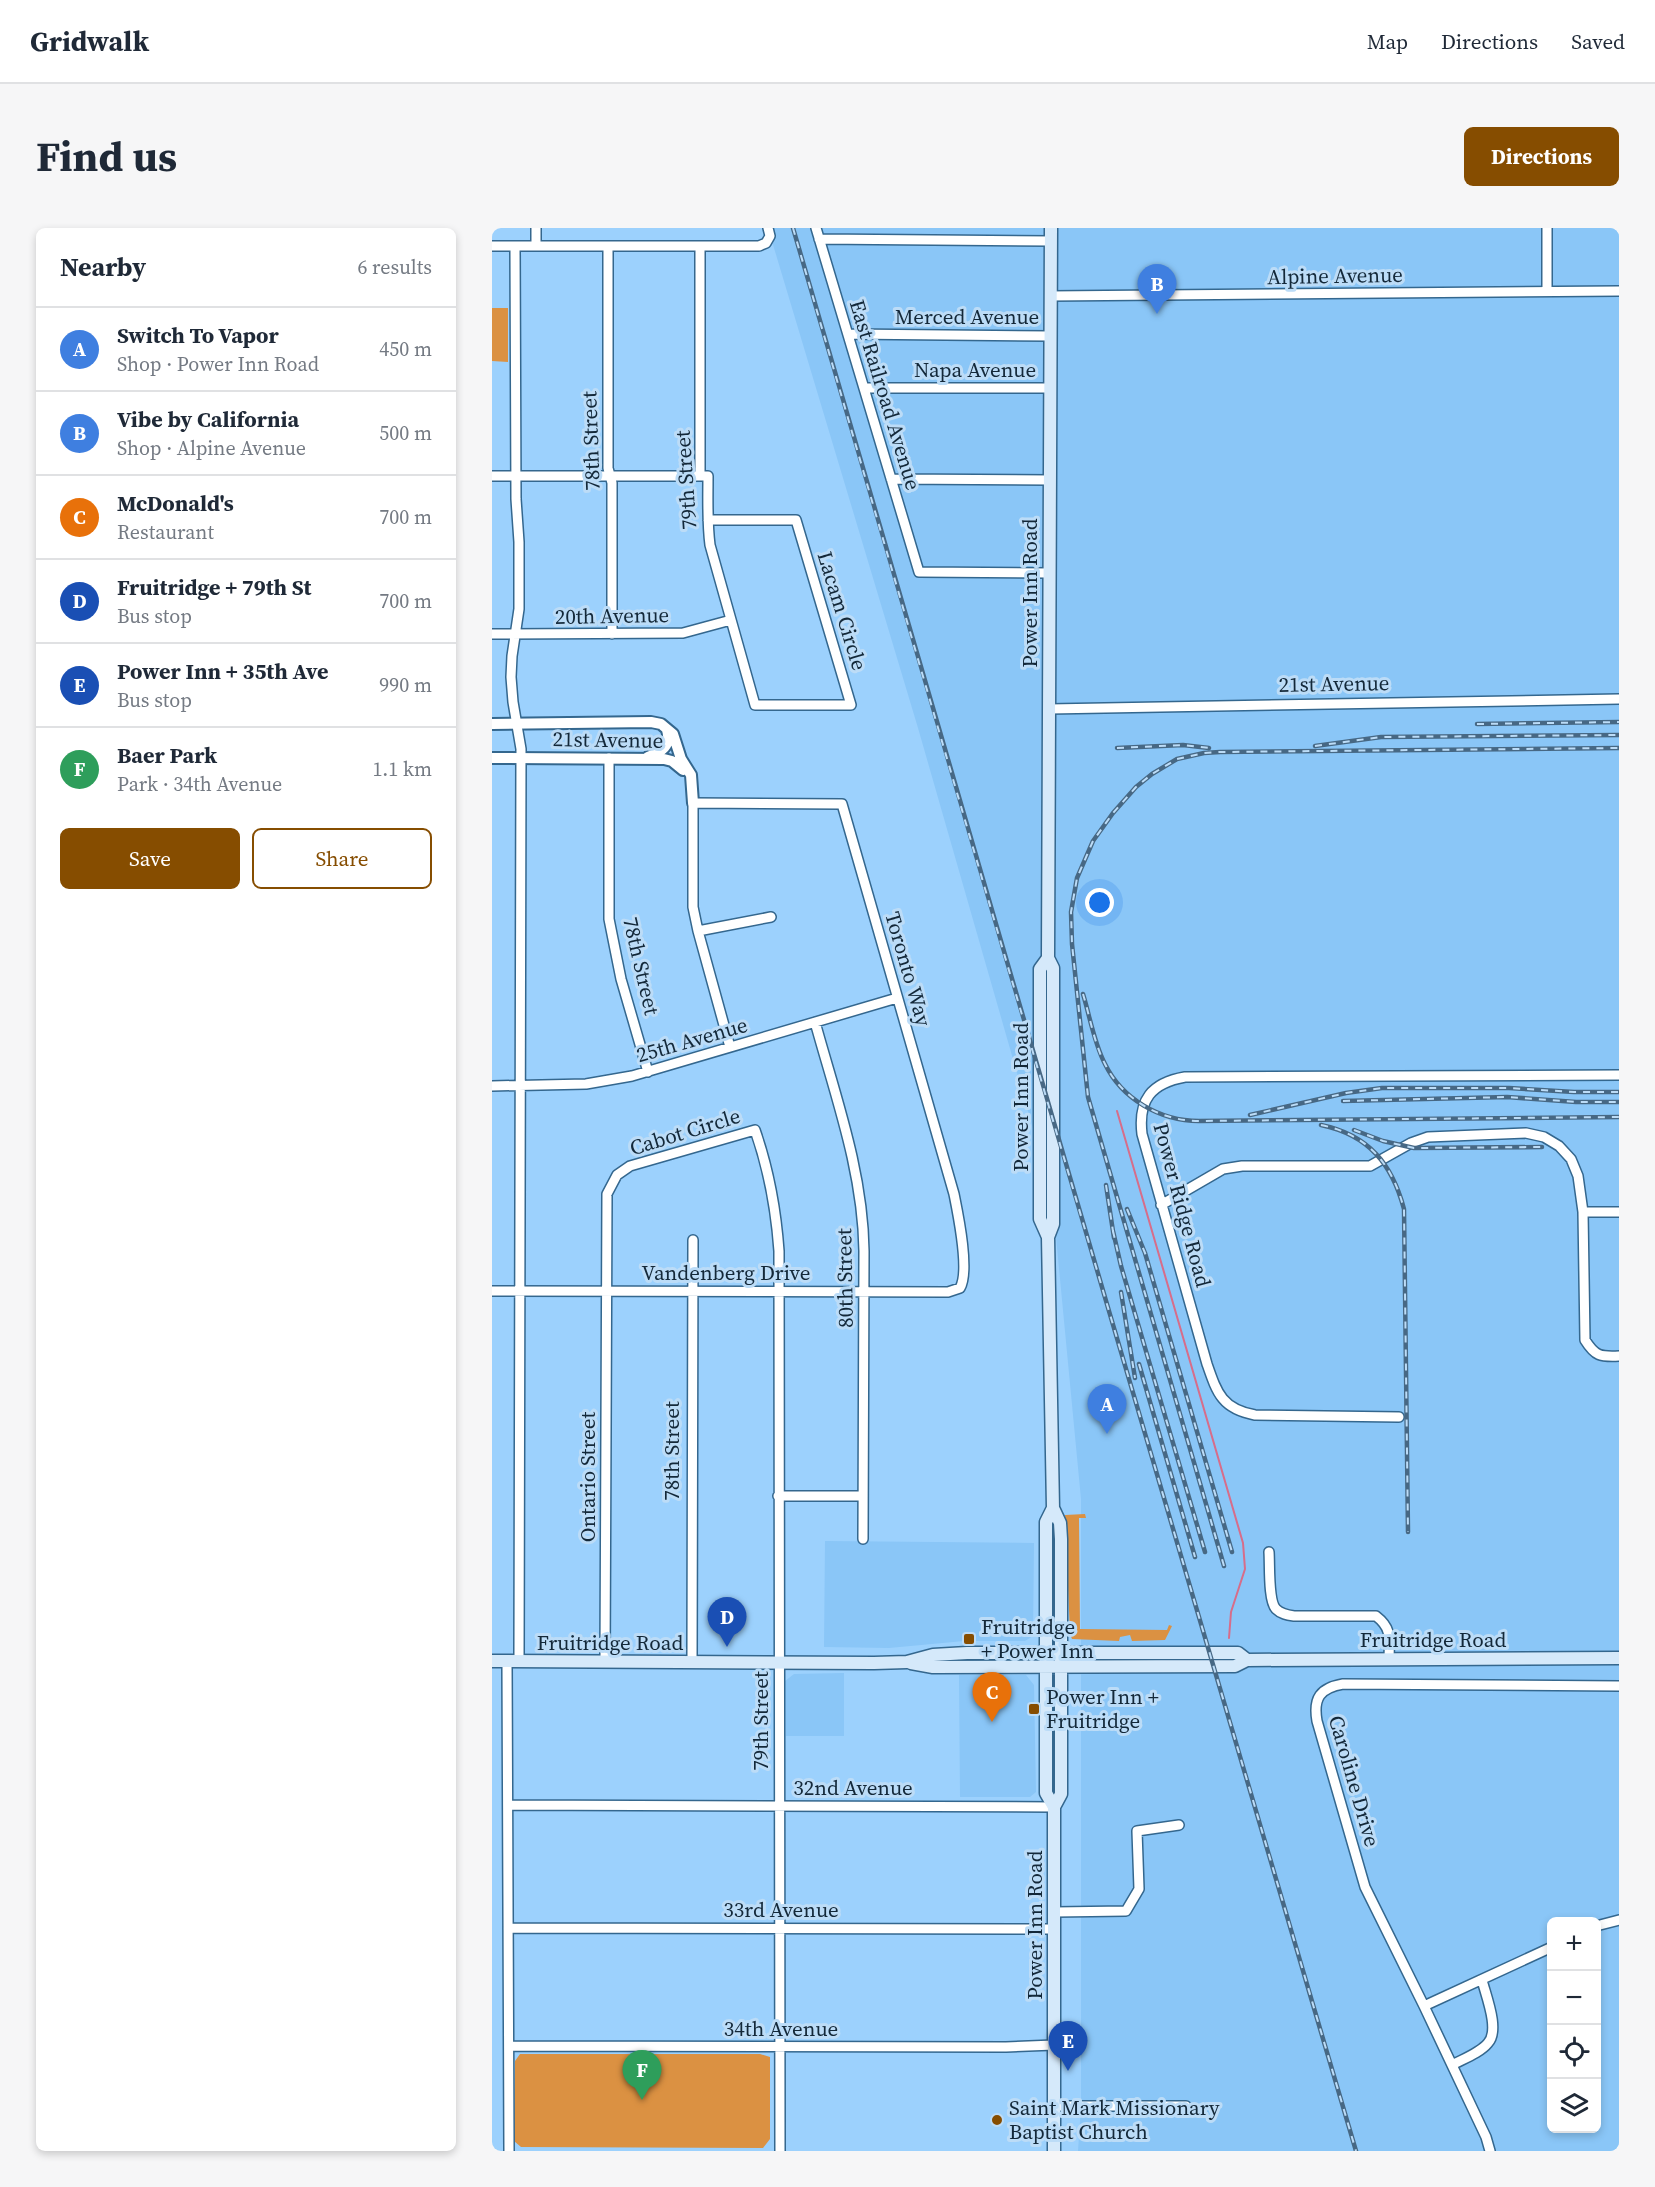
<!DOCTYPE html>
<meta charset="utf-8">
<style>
:root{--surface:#fff;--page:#f6f6f7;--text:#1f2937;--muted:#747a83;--line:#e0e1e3;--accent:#864d00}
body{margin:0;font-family:"Source Serif 4",serif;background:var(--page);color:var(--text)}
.controls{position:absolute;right:18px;bottom:18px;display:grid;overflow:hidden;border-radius:9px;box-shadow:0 3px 9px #0003}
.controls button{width:54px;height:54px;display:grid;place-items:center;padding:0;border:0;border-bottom:2px solid var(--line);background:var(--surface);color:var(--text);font:30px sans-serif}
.you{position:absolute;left:608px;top:675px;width:21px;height:21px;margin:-15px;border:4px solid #fff;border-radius:50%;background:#1a73e8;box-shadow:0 0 0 9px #1a73e833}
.badge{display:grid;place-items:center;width:39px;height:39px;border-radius:50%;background:var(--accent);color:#fff;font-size:20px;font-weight:700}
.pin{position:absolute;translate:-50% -50px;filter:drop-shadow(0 2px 3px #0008)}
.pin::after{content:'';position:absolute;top:32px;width:21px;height:18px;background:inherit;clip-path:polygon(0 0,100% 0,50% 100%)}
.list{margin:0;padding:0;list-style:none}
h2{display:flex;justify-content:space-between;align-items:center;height:78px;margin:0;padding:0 24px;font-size:26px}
h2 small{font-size:20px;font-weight:400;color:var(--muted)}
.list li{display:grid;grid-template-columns:39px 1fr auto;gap:18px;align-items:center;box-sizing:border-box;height:84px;padding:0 24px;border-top:2px solid var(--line)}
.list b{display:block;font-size:22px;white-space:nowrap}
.list p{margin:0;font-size:20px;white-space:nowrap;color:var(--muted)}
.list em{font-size:20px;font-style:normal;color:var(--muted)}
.actions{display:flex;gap:12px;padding:18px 24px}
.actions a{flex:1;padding:14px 0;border:2px solid var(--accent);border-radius:9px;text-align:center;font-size:21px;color:var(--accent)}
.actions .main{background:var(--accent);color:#fff}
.icon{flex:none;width:33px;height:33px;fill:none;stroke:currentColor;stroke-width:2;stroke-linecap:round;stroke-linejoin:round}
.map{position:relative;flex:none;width:1127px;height:1923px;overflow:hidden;border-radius:9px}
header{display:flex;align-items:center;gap:36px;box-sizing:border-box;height:84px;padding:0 30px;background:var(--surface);border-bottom:2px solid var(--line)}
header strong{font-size:28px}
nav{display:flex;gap:33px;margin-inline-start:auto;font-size:21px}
.intro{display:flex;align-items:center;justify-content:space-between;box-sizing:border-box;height:144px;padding:0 36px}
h1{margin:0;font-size:42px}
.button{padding:15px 27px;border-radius:9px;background:var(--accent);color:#fff;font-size:21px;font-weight:700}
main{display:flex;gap:36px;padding:0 36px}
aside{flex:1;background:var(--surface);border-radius:9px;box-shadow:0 3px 9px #0003}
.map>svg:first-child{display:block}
</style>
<header>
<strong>Gridwalk</strong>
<nav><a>Map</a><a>Directions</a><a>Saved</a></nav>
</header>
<div class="intro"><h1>Find us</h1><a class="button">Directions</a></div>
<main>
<aside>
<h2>Nearby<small>6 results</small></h2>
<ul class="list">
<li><span class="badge" style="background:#3f7fe0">A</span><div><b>Switch To Vapor</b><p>Shop · Power Inn Road</p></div><em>450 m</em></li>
<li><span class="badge" style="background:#3f7fe0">B</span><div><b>Vibe by California</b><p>Shop · Alpine Avenue</p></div><em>500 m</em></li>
<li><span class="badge" style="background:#e8710a">C</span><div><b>McDonald's</b><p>Restaurant</p></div><em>700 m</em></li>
<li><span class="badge" style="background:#1a4fb4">D</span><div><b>Fruitridge + 79th St</b><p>Bus stop</p></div><em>700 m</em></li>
<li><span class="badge" style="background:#1a4fb4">E</span><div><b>Power Inn + 35th Ave</b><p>Bus stop</p></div><em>990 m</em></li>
<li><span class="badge" style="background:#2e9e5b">F</span><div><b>Baer Park</b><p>Park · 34th Avenue</p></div><em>1.1 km</em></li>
</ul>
<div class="actions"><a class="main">Save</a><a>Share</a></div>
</aside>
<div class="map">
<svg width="1127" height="1923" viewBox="0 0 1127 1923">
<rect width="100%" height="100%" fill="#9cd1fd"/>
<path fill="#8ac6f7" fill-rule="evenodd" d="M276,0h851v1923h-541l3,-45v-607l-29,-304 -134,-467zM1060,1694h44v206h-44z
M333,1313l209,2 -1,93 -8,5h-61l-75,7 -65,-1z
M352,1445v63h-58l-1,-55 9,-7z
M467,1447h67l8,10 2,107 -6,5h-70z"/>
<path fill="#db9142" d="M0,80h16v54l-16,-1z
M593,1286l1,4h-7l1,111 87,1 2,-5 3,1 -7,14 -33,1 -2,-6 -10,2 -1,4 -47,-2 -2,-5 -5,-119z
M28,1826h240l10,3v82l-7,9 -242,-1 -7,-6 1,-80z"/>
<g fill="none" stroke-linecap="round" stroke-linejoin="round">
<path stroke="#d76d8a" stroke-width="2" d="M625,883l126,432 2,26 -14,43 -2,26"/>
<defs>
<path id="minor" d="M44,0v18
M324,0l103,344 130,1
M327,11l232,2
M0,18h267l7,-3 4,-7 -2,-8
M23,18l1,253 3,43v67l-7,47 -1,21 2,25 8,47 -2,913
M116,18v222l4,15v151
M208,18v230
M1055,63v-63
M558,68l569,-5
M356,106l202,2
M372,160h186
M0,248h216c0,23 -1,46 2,69l45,160h96l-55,-185h-88
M399,251l159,1
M0,406l191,-1 48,-13
M557,481l570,-10
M117,530v161l12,60 27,93
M206,703l73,-14
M323,794c21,76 48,150 49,229l-1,288
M0,858l94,-2 46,-8 265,-78
M669,977l62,-36 19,-3h128l41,-23 17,-6 98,-4 18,4 15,9 12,13 7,17 5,36 2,128c10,16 15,17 34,16
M1091,984h36
M0,1063l456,1 12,-4c10,-17 -2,-74 -6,-94l-112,-390 -149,-1v104l5,24 32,116
M907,1189l-144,-2c-33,-6 -38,-22 -48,-51l-65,-230c-4,-34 9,-51 43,-57l434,-2
M286,1268h85
M777,1324c1,13 -1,49 7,57 5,5 11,6 18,7h82c17,13 13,24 13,44
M15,1434l2,489
M113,1434l2,-468 10,-19 13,-9 125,-36c14,40 21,79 24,121l1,900
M200,1434l1,-422
M16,1577l546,2
M563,1684l71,-1 13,-22 -2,-58 42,-6
M1104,1698l23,-6
M16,1700l546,1
M932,1778l128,-59
M17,1818l497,1 48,-2
M960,1837c11,-6 28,-12 36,-22 12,-13 -2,-47 -6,-63
M562,1878h132
M998,1923l-4,-14 -62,-131 -59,-119 -48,-166c-4,-23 3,-33 26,-37l276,2"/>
<path id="tertiary" d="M0,496l159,-2 10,2 12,10 8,25 10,16 2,28
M156,529c13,-5 24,-11 19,-27
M0,530l172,1 8,2 11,9"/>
<path id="secondary" d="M559,0l-3,730 5,10v256l-5,13 5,271 7,15 1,16v255l-7,13
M556,730l-8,11v250l8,18
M561,1280l-7,14v271l8,14v344
M0,1433l382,2 33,-1 26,-7 34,-2h271l9,7
M419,1435l22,4 302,-1 12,-6 372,-2"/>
</defs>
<use href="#minor" stroke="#34678e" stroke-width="12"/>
<use href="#tertiary" stroke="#34678e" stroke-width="14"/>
<use href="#secondary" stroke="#34678e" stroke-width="15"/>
<use href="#minor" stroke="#fff" stroke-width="9"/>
<use href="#tertiary" stroke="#fff" stroke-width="10"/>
<use href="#secondary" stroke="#d5e9fa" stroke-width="12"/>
<defs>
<path id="rail" d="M301,0c185,642 375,1282 563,1923
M985,496l142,-2
M823,518l66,-9 238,-2
M625,520l66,-3 26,3
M591,766c7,23 11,49 22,70 17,35 55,57 94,57l420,-4
M851,873l164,-4 69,5h43
M758,887l96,-22 36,-5h127l65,4h45
M829,897c48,10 71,39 83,84l4,323
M862,902l29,11 31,7 128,-1
M614,957l8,53
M635,981l18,44 87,299
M621,1003l8,35 84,286
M629,1064l14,86
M647,1136l56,193
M732,1338l-136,-469 -16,-153 -1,-32 6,-34 16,-37 20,-28 23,-26 16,-13 25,-15 27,-6 16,-1 399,-4"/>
</defs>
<use href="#rail" stroke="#476884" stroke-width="4.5"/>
<use href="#rail" stroke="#bcdcf7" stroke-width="2" stroke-dasharray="7" stroke-linecap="butt"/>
</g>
<g fill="#864d00" stroke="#bcdcf7" stroke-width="2">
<rect x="471" y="1405" width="12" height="12" rx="3"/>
<rect x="536" y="1475" width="12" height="12" rx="3"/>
<circle cx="505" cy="1892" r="6"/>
</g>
<g text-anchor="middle" stroke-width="6" stroke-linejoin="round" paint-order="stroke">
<g font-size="21" fill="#132839" stroke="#bcdcf7">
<text transform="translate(843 48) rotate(-1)" y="7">Alpine Avenue</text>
<text x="475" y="96">Merced Avenue</text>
<text x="483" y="149">Napa Avenue</text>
<text transform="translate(393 167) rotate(73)" y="7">East Railroad Avenue</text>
<text transform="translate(99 213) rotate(-92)" y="7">78th Street</text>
<text transform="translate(194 252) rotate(-94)" y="7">79th Street</text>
<text transform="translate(538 365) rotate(-90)" y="7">Power Inn Road</text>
<text transform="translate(350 383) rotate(73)" y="7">Lacam Circle</text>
<text transform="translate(120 388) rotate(-1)" y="7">20th Avenue</text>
<text transform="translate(842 456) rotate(-1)" y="7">21st Avenue</text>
<text transform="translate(116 512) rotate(1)" y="7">21st Avenue</text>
<text transform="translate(149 738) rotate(77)" y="7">78th Street</text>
<text transform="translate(416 741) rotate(74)" y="7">Toronto Way</text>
<text transform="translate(200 812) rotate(-16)" y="7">25th Avenue</text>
<text transform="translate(529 869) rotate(-90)" y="7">Power Inn Road</text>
<text transform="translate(193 904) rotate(-17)" y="7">Cabot Circle</text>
<text transform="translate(690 977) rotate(75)" y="7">Power Ridge Road</text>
<text x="234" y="1052">Vandenberg Drive</text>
<text transform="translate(353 1050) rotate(-91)" y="7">80th Street</text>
<text transform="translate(180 1223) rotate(-90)" y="7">78th Street</text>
<text transform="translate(96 1249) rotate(-90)" y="7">Ontario Street</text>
<text x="941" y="1419">Fruitridge Road</text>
<text x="118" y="1422">Fruitridge Road</text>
<text transform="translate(269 1493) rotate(-90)" y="7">79th Street</text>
<text transform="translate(862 1553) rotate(74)" y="7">Caroline Drive</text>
<text x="361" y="1567">32nd Avenue</text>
<text x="289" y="1689">33rd Avenue</text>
<text transform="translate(543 1697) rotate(-90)" y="7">Power Inn Road</text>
<text x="289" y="1808">34th Avenue</text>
</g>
<g font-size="21" fill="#132839" stroke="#bcdcf7" text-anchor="start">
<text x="489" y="1406">Fruitridge<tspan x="489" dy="24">+ Power Inn</tspan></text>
<text x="554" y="1476">Power Inn +<tspan x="554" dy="24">Fruitridge</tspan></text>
<text x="517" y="1887">Saint Mark Missionary<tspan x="517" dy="24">Baptist Church</tspan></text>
</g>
</g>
</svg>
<div class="controls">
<button>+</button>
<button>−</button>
<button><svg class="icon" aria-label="locate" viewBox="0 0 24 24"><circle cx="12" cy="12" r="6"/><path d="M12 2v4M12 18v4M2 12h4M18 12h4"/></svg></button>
<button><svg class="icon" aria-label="layers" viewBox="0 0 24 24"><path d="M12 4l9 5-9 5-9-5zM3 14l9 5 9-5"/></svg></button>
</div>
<div class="you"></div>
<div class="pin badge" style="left:615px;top:1206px;background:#3f7fe0">A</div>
<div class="pin badge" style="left:665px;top:86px;background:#3f7fe0">B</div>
<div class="pin badge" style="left:500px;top:1494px;background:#e8710a">C</div>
<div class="pin badge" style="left:235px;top:1419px;background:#1a4fb4">D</div>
<div class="pin badge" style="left:576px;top:1843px;background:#1a4fb4">E</div>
<div class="pin badge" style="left:150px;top:1872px;background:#2e9e5b">F</div>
</div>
</main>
